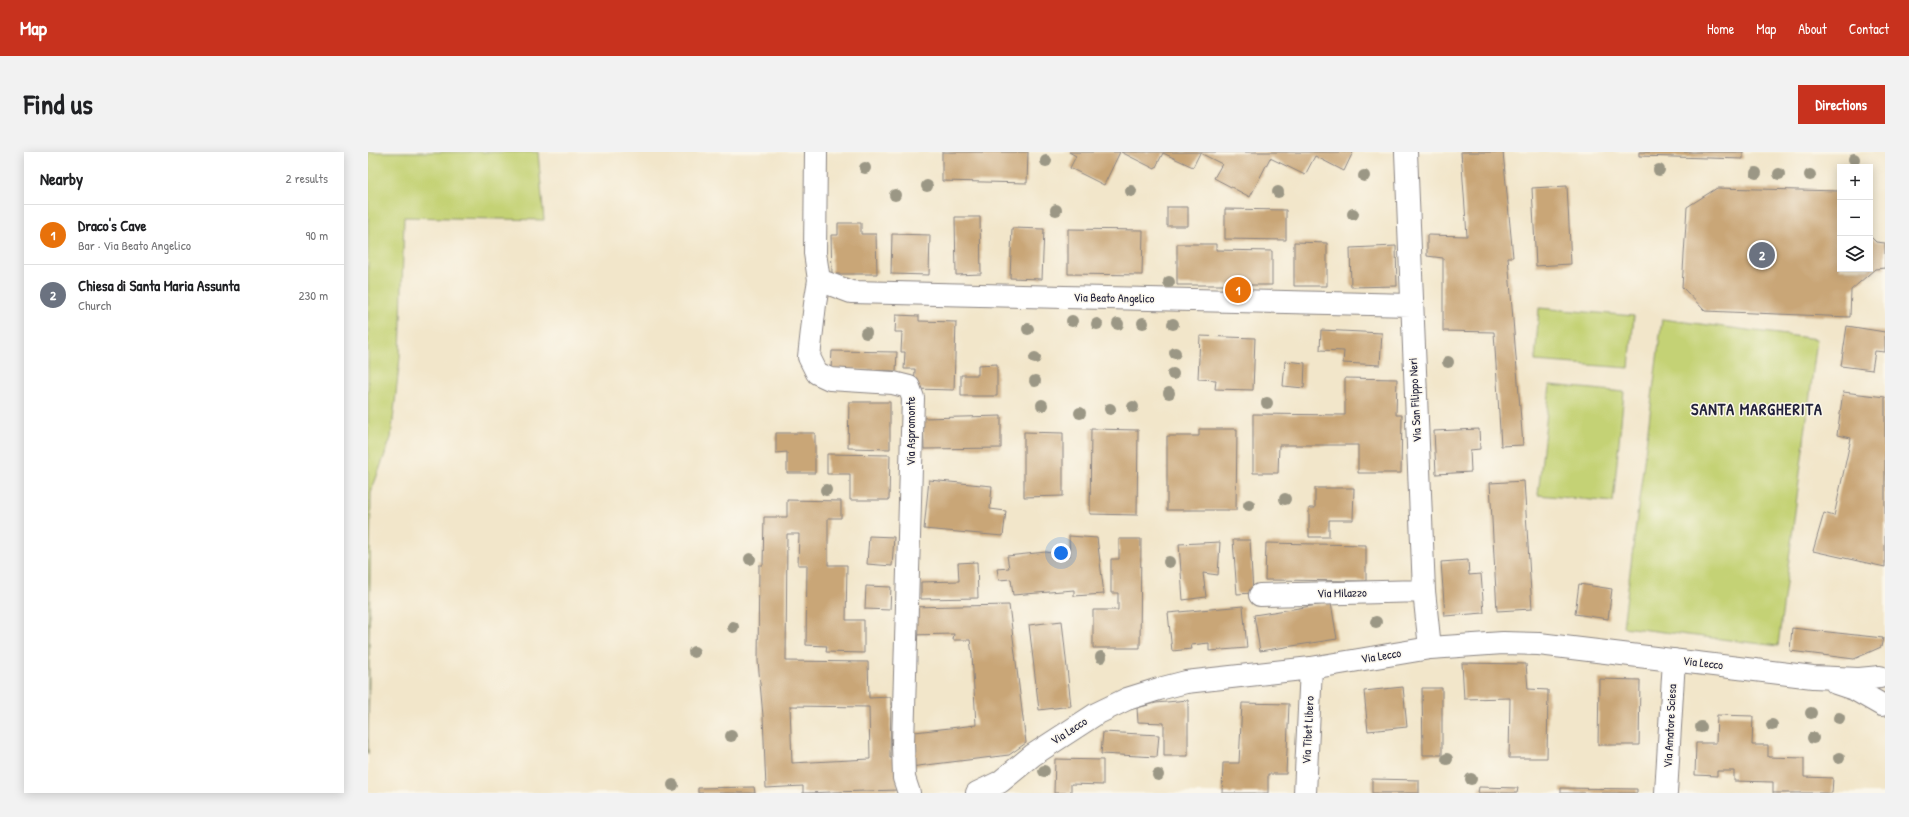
<!DOCTYPE html>
<meta charset="utf-8">
<style>
:root{--surface:#fff;--page:#f2f2f2;--text:#202124;--muted:#757577;--line:#e0e0e0;--accent:#c8321e}
body{margin:0;font-family:"Patrick Hand",sans-serif;background:var(--page);color:var(--text)}
.controls{position:absolute;right:12px;top:12px;display:grid;overflow:hidden;border-radius:0px;box-shadow:0 2px 10px #0003}
.controls button{width:36px;height:36px;display:grid;place-items:center;padding:0;border:0;border-bottom:1px solid var(--line);background:var(--surface);color:var(--text);font:20px sans-serif}
.you{position:absolute;left:693px;top:401px;width:14px;height:14px;margin:-10px;border:3px solid #fff;border-radius:50%;background:#1a73e8;box-shadow:0 0 0 6px #1a73e833}
.badge{display:grid;place-items:center;width:26px;height:26px;border-radius:50%;background:var(--accent);color:#fff;font-size:13px;font-weight:700}
.pin{position:absolute;translate:-50% -50%;border:2px solid #fff;box-shadow:0 1px 4px #0006}
.list{margin:0;padding:0;list-style:none}
h2{display:flex;justify-content:space-between;align-items:center;height:52px;margin:0;padding:0 16px;font-size:17px}
h2 small{font-size:13px;font-weight:400;color:var(--muted)}
.list li{display:grid;grid-template-columns:26px 1fr auto;gap:12px;align-items:center;box-sizing:border-box;height:60px;padding:0 16px;border-top:1px solid var(--line)}
.list b{display:block;font-size:15px;white-space:nowrap}
.list p{margin:0;font-size:13px;white-space:nowrap;color:var(--muted)}
.list em{font-size:13px;font-style:normal;color:var(--muted)}
.icon{flex:none;width:22px;height:22px;fill:none;stroke:currentColor;stroke-width:2;stroke-linecap:round;stroke-linejoin:round}
.map{position:relative;flex:none;width:1517px;height:641px;overflow:hidden;border-radius:0px}
header{display:flex;align-items:center;gap:24px;box-sizing:border-box;height:56px;padding:0 20px;background:var(--accent);color:#fff}
header strong{font-size:19px}
nav{display:flex;gap:22px;margin-inline-start:auto;font-size:14px}
.intro{display:flex;align-items:center;justify-content:space-between;box-sizing:border-box;height:96px;padding:0 24px}
h1{margin:0;font-size:28px}
.button{padding:10px 18px;border-radius:0px;background:var(--accent);color:#fff;font-size:14px;font-weight:700}
main{display:flex;gap:24px;padding:0 24px}
aside{flex:1;background:var(--surface);border-radius:0px;box-shadow:0 2px 10px #0003}
.map>svg:first-child{display:block}
</style>
<header>
<strong>Map</strong>
<nav><a>Home</a><a>Map</a><a>About</a><a>Contact</a></nav>
</header>
<div class="intro"><h1>Find us</h1><a class="button">Directions</a></div>
<main>
<aside>
<h2>Nearby<small>2 results</small></h2>
<ul class="list">
<li><span class="badge" style="background:#e8710a">1</span><div><b>Draco's Cave</b><p>Bar · Via Beato Angelico</p></div><em>90 m</em></li>
<li><span class="badge" style="background:#6b7280">2</span><div><b>Chiesa di Santa Maria Assunta</b><p>Church</p></div><em>230 m</em></li>
</ul>
</aside>
<div class="map">
<svg width="1517" height="641" viewBox="0 0 1517 641">
<rect width="100%" height="100%" fill="#fbf7ec"/>
<filter id="ink" filterUnits="userSpaceOnUse"><feTurbulence type="fractalNoise" baseFrequency=".025" numOctaves="2"/><feDisplacementMap in="SourceGraphic" scale="8" xChannelSelector="R" yChannelSelector="G"/><feConvolveMatrix kernelMatrix="1 2 1 2 8 2 1 2 1" color-interpolation-filters="sRGB"/></filter>
<filter id="wash" filterUnits="userSpaceOnUse"><feTurbulence type="fractalNoise" baseFrequency=".012" numOctaves="4" result="noise"/><feDisplacementMap in="SourceGraphic" scale="16" xChannelSelector="R" yChannelSelector="G"/><feGaussianBlur stdDeviation="0.9" result="paint"/><feColorMatrix in="noise" values="0 0 0 0 0 0 0 0 0 0 0 0 0 0 0 0 0 1.4 0 .05"/><feComposite in="paint" operator="in"/></filter>
<g filter="url(#wash)">
<rect width="100%" height="100%" fill="#f2e6ca"/>
<path fill="#c4d274" stroke="#737a58" d="M0,0h170l6,68 -140,-3 -4,141 -9,80 -20,54 -3,262z
M1171,156l95,8 -5,52 -94,-7z
M1294,167l155,20 -39,307 -155,-19z
M1182,233l74,7 -11,110 -75,-7z"/>
<g id="blocks">
<path fill="#c9a677" fill-rule="evenodd" d="M574,0h86l-1,31 -85,-2z
M701,0h51l-16,33 -34,-17 6,-12z
M753,0h232l-9,19 -29,-15 -10,19 -35,-17 -20,39 -36,-19 8,-14 -22,-11 -7,14 -30,-14 -8,16z
M1093,0h42l10,105h-5l15,188 -22,1 -7,-114 -51,-1v-73l-16,-2v-21l40,1z
M1271,0h104v7l-104,-3z
M1199,34l4,78 -35,2 -4,-78z
M1349,36l123,3v78h30v-33l6,6 9,1v25l-10,1 -24,21 -1,27 -145,-6 -23,-24 5,-80z
M799,55h21v19h-21z
M857,57l61,1v30l-61,-1z
M587,65h25l1,57 -25,1z
M470,71h23v11h15l1,40h-45l-1,-39h7z
M644,76l32,1 -2,50 -32,-1z
M700,77l75,1 -1,45 -74,-1z
M524,82l38,1 -1,40 -38,-1z
M926,90l33,1v43h-33z
M809,92h39v6l56,1v34h-95z
M1028,94l1,40 -46,1 -1,-39z
M528,163l23,1v5l37,1 -2,68 -40,-1 1,-20h-11l1,-17h-4l1,-20h-7z
M1479,174l38,6v20l-10,-1 -3,19 -31,-4z
M953,178l61,3 -2,32 -37,-2 1,-12 -24,-1z
M832,184l55,2 -2,52 -38,-1 1,-9 -18,-1z
M464,199l65,1 -1,19 -65,-2z
M917,209l20,2 -1,25 -21,-2z
M629,212v32h-36v-21h17v-10z
M977,226l52,1 -1,36h6l-1,58h-43v-28h-79l-1,28h-25v-59l92,1z
M1475,240l42,5v170l-72,-16 11,-38 10,3 17,-78 -14,-3z
M481,250h41v47l-42,-1z
M633,264v32l-77,1 -1,-31z
M723,277l47,1 -1,85 -47,-1z
M831,277h38l-1,81h-69v-74h32z
M1111,277l1,20 -10,1 1,22 -35,2 -2,-43z
M656,280l39,1v63l-39,1z
M408,281h39v40h-28v-21l-11,1z
M459,302l63,1 -1,45h-39v-26h-23z
M561,328l63,6 -2,23 16,2 -3,25 -79,-7z
M1156,329l8,128 -35,2 -7,-128z
M947,336h39l-1,32h-24v17h-20v-29h6z
M419,348l54,1v17h-13v47h19l-1,55h18v33l-38,-1 1,-6 -21,-1 1,-80h-9l1,-31h-12l-1,127 82,1 1,36 22,-1 -1,61h7l1,32 -95,3v-7l-37,2 -3,-72 -5,-55 1,-96h4l1,-48h23zM422,554l79,1 1,52 -78,4z
M501,384l25,1 -2,29 -25,-2z
M701,384l28,2 7,56 -30,2v-6l-61,5 -2,-16 -12,1 -2,-11 12,-1 -2,-12 39,-4 24,4z
M751,387h22l-1,109h-47v-38h25v-17h-7v-34h8z
M865,388h17l3,53 -16,1z
M852,390l-2,33 -15,-2 3,24 -23,3 -4,-56z
M898,391l100,2v36l-101,-1z
M1100,408l1,15 12,-1 3,39 -39,3 -4,-54z
M609,410l1,36 -57,1v-17l38,-1 -1,-18z
M1211,432l33,5 -4,30 -33,-5z
M498,434l25,1 -1,23 -25,-1z
M963,451l6,36 -77,12 -6,-36z
M641,453l17,138 -17,12 -99,12 -4,-34 70,-8 -4,-71 -2,-14h-17l1,-6 -44,1v-28z
M875,454l4,42 -38,3v-8l-18,2 1,4 -20,2 -4,-38z
M694,469l9,85 -32,4 -10,-85z
M1424,476l91,10 -2,9 -27,12 -64,-8z
M1094,511l64,1 2,25 20,1 -1,68h-38l1,-60 -46,1z
M1231,527l41,1 -1,65h-41z
M1035,535l4,40 -39,4 -4,-40z
M1054,536h20v67h-19z
M820,548v56h-24v-33l-26,-1 -1,-14 19,-5z
M874,551l47,1 -3,70h-18v19h-46l1,-30h16z
M1349,563l36,1 -1,29h16v12l36,1v19l29,1 -1,15h-59v-11l-39,-1v-10h-17v5l-22,-1 1,-32h20z
M735,580l56,3 -2,22 -56,-3z
M687,607l48,1v25l-32,-1v9h-17z
M1004,627l47,1v13h-47z
M386,635l1,6h-57v-5z
M1111,635l39,1 -1,5h-39z
M1193,636l76,1v4h-76z"/>
</g>
</g>
<g filter="url(#ink)">
<use href="#blocks" fill-opacity="0" stroke="#8a8482" stroke-width="1"/>
<g fill="none" stroke-linecap="round" stroke-linejoin="round">
<defs>
<path id="minor" d="M448,0l-1,101 4,27 -4,24 -6,53 8,16 13,6 63,4 16,4 4,11 -10,345 1,35 5,15
M1038,0l18,439 6,57
M451,128l32,12 560,13
M892,443l164,-4
M1468,531l18,6 28,16
M609,641l23,-11 33,-27 63,-41 31,-15 32,-10 27,-7 125,-14 119,-20 73,-5 36,1 274,33 46,2 21,-2
M937,641l6,-125
M1298,641l8,-133"/>
</defs>
<use href="#minor" stroke="#8a8482" stroke-width="24"/>
<use href="#minor" stroke="#fff" stroke-width="22"/>
</g>
<g fill="#9b9785">
<circle cx="1486" cy="7" r="6"/>
<circle cx="678" cy="9" r="6"/>
<circle cx="497" cy="16" r="6"/>
<circle cx="1291" cy="18" r="6"/>
<circle cx="1388" cy="21" r="6"/>
<circle cx="1411" cy="22" r="6"/>
<circle cx="1442" cy="23" r="6"/>
<circle cx="996" cy="24" r="6"/>
<circle cx="559" cy="34" r="6"/>
<circle cx="763" cy="39" r="6"/>
<circle cx="910" cy="40" r="6"/>
<circle cx="527" cy="43" r="6"/>
<circle cx="688" cy="58" r="6"/>
<circle cx="985" cy="62" r="6"/>
<circle cx="801" cy="130" r="6"/>
<circle cx="704" cy="169" r="6"/>
<circle cx="775" cy="171" r="6"/>
<circle cx="729" cy="172" r="6"/>
<circle cx="750" cy="172" r="6"/>
<circle cx="805" cy="172" r="6"/>
<circle cx="660" cy="177" r="6"/>
<circle cx="498" cy="181" r="6"/>
<circle cx="807" cy="201" r="6"/>
<circle cx="667" cy="206" r="6"/>
<circle cx="1080" cy="210" r="6"/>
<circle cx="805" cy="222" r="6"/>
<circle cx="667" cy="229" r="6"/>
<circle cx="801" cy="241" r="6"/>
<circle cx="899" cy="251" r="6"/>
<circle cx="674" cy="253" r="6"/>
<circle cx="765" cy="255" r="6"/>
<circle cx="742" cy="257" r="6"/>
<circle cx="712" cy="261" r="6"/>
<circle cx="458" cy="338" r="6"/>
<circle cx="917" cy="347" r="6"/>
<circle cx="881" cy="353" r="6"/>
<circle cx="382" cy="407" r="6"/>
<circle cx="801" cy="410" r="6"/>
<circle cx="1008" cy="470" r="6"/>
<circle cx="365" cy="475" r="6"/>
<circle cx="326" cy="500" r="6"/>
<circle cx="733" cy="505" r="6"/>
<circle cx="1443" cy="561" r="6"/>
<circle cx="1471" cy="566" r="6"/>
<circle cx="1404" cy="573" r="6"/>
<circle cx="1333" cy="575" r="6"/>
<circle cx="363" cy="584" r="6"/>
<circle cx="1445" cy="586" r="6"/>
<circle cx="1471" cy="606" r="6"/>
<circle cx="1079" cy="607" r="6"/>
<circle cx="676" cy="619" r="6"/>
<circle cx="790" cy="623" r="6"/>
<circle cx="1103" cy="627" r="6"/>
<circle cx="305" cy="633" r="6"/>
</g>
</g>
<g text-anchor="middle" stroke-width="3" stroke-linejoin="round" paint-order="stroke">
<g font-size="12" fill="#22223b" stroke="#fbf7ec">
<text transform="translate(746 146) rotate(1)" y="4">Via Beato Angelico</text>
<text transform="translate(1047 248) rotate(-93)" y="4">Via San Filippo Neri</text>
<text transform="translate(543 279) rotate(-90)" y="4">Via Aspromonte</text>
<text transform="translate(974 441) rotate(-1)" y="4">Via Milazzo</text>
<text transform="translate(1013 504) rotate(-9)" y="4">Via Lecco</text>
<text transform="translate(1335 511) rotate(7)" y="4">Via Lecco</text>
<text transform="translate(1302 574) rotate(-87)" y="4">Via Amatore Sciesa</text>
<text transform="translate(940 578) rotate(-87)" y="4">Via Tibet Libero</text>
<text transform="translate(701 579) rotate(-33)" y="4">Via Lecco</text>
</g>
<g font-size="16" font-weight="bold" letter-spacing="1" fill="#22223b" stroke="#fbf7ec">
<text x="1389" y="263">SANTA MARGHERITA</text>
</g>
</g>
</svg>
<div class="controls">
<button>+</button>
<button>−</button>
<button><svg class="icon" aria-label="layers" viewBox="0 0 24 24"><path d="M12 4l9 5-9 5-9-5zM3 14l9 5 9-5"/></svg></button>
</div>
<div class="you"></div>
<div class="pin badge" style="left:870px;top:138px;background:#e8710a">1</div>
<div class="pin badge" style="left:1394px;top:103px;background:#6b7280">2</div>
</div>
</main>
